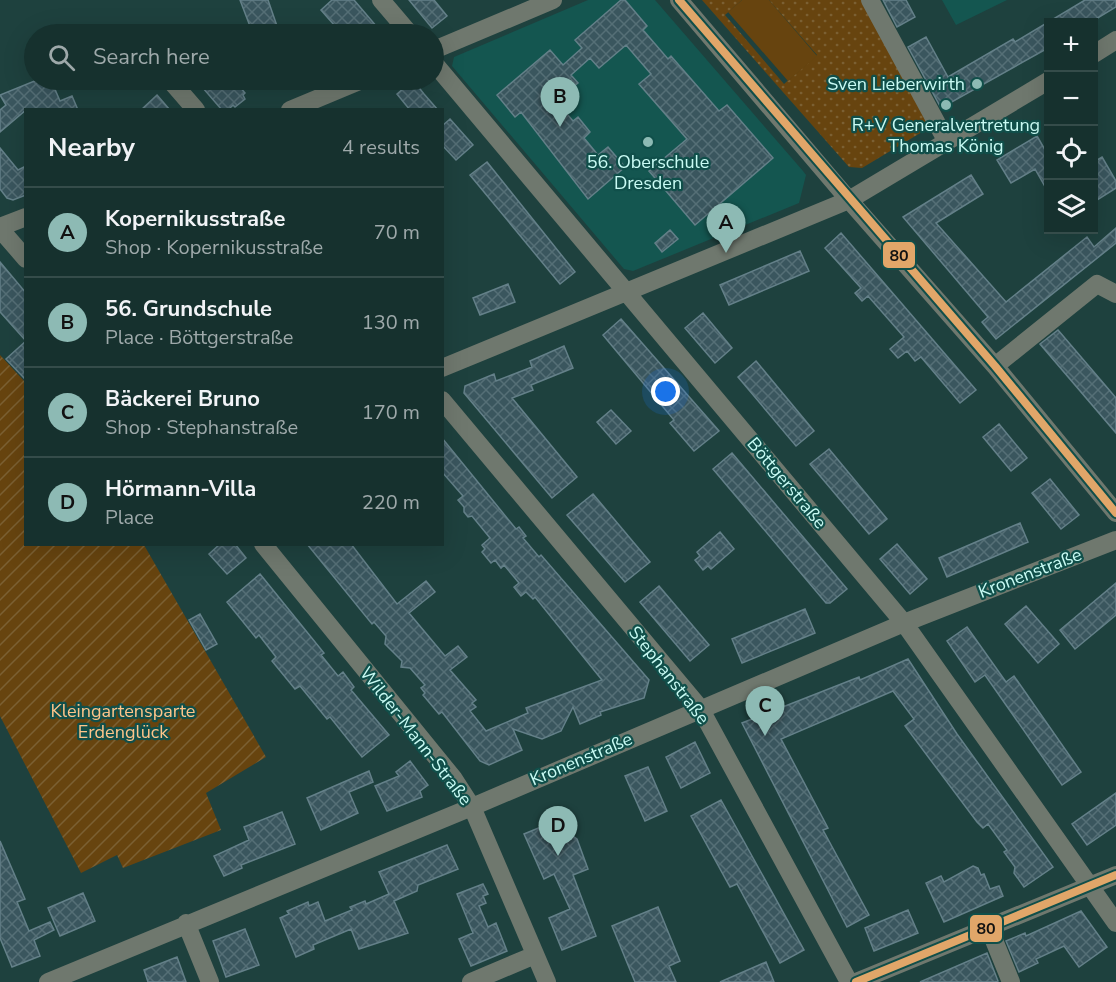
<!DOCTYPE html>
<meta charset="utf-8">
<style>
:root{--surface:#16312e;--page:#233d3a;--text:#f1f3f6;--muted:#9ea9aa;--line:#354c4a;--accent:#8dbab4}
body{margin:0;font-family:"Nunito Sans",sans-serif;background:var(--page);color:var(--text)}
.controls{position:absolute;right:18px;top:18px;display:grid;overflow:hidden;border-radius:0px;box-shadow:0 6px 24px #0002}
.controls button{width:54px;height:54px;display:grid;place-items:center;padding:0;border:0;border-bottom:2px solid var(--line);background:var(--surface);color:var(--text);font:30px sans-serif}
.you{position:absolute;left:666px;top:392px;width:21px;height:21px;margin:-15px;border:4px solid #fff;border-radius:50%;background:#1a73e8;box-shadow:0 0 0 9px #1a73e833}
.badge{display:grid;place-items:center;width:39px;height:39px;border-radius:50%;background:var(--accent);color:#111;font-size:20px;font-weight:700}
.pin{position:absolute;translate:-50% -50px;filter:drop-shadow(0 2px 3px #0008)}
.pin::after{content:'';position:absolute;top:32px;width:21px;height:18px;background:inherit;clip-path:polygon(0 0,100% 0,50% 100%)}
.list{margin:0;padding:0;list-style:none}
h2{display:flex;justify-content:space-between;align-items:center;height:78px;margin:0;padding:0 24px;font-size:26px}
h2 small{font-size:20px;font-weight:400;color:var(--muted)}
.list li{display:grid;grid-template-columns:39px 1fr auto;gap:18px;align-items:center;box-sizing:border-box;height:90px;padding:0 24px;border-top:2px solid var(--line)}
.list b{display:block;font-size:22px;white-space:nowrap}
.list p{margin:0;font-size:20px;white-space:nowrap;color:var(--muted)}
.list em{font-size:20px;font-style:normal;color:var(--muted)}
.icon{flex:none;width:33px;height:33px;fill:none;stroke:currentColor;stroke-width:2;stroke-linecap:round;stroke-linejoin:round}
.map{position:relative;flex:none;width:1116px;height:982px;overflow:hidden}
.search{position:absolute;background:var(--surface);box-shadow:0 6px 24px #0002;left:24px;top:24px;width:420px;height:66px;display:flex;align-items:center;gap:15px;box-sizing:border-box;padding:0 21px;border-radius:33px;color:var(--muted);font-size:22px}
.panel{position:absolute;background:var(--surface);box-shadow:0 6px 24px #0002;left:24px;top:108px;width:420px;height:438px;border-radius:0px}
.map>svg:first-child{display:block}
</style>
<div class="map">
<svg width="1116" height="982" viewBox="0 0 1116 982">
<defs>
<pattern id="grass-dots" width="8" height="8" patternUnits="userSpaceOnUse" patternTransform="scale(1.5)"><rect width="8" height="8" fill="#67440f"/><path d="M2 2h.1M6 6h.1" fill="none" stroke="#7b6033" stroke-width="1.8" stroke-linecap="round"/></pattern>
<pattern id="garden-furrows" width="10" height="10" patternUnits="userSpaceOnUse" patternTransform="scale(1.5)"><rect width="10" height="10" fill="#67440f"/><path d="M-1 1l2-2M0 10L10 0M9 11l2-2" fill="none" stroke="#7b6033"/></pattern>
<pattern id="building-cross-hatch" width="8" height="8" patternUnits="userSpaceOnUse" patternTransform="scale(1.5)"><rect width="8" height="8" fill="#3a565e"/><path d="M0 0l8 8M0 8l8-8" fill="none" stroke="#556f76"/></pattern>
</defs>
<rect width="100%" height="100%" fill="#1e413e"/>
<path fill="#145650" d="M588,0h67l148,171 3,4 -7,28 -166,68 -9,-2 -172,-203 2,-9z
M942,0h65l-51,25z"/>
<path fill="url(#grass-dots)" d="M702,0h40l-17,15 59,69 33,-29 -48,-55h96l67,126 -70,42 -13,-1z"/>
<path fill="url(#garden-furrows)" d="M0,355l25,27 1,162 118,1 122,212 -60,36 15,37 -98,38 -6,-13 -36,18 -81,-157z"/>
<path fill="#67440f" d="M742,0h27l48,56 -29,25 -60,-69z"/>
<path fill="url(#building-cross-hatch)" stroke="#648089" stroke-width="1.5" d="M240,0h28l9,26 -24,8z
M332,0h22l29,34h-41l-21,-24z
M409,0h25l13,16 -15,12z
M621,0h4l22,26 -4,4 25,29 3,-3 48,55 8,-6 46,53 -78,67 -46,-54 38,-32 -48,-55 12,-10 -25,-29 -27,23 -9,-10 -19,17 7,8 -22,18 17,20 5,-4 12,15 -6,6 14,17 10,-8 17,20 -37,32 -67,-87 -6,5 -18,-22 53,-45 13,15 19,-17 -7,-8z
M883,0h23l9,17 -18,10z
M1085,0h31v7l-25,15h-43v26l-107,60 -33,-61 18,-10 22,40 65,-38 2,3z
M37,80h14l9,21 12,-5 6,14h-52l-26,22v-22l6,-5 -6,-10z
M196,80h38l11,13 -2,2 2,4 -10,8 -2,-2 -5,5h-6z
M413,80l11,14 14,16h-28l-13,-16z
M157,95l13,15h-29z
M450,119l23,26 -17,15 -14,-15v-19z
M1037,136l11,19v37l-13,-23 -24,14 -14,-23z
M0,148l18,22 8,-4v29l-13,5 -6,-2 -7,-9z
M1102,157l14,24v7l-22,14v-40z
M487,162l88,110 -15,12 -90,-109z
M971,175l12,19 -47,29 70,79 81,-65 7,10 22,-19v15l-120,96 -14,-17 6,-5 -85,-100z
M670,230l8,9 -16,13 -7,-9z
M841,233l135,157 -16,13 -39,-46 -6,4 -8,-10 -9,7 -8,-9 14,-12 -36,-41 -6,5 -7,-8 6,-5 -36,-40z
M800,251l9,20 -80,34 -9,-20z
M0,262l26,31v48l-26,-29z
M508,284l7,18 -35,13 -7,-17z
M703,313l29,35 -17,15 -30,-35z
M621,319l98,112 -25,20 -24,-28 4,-3 -71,-85z
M1058,330l58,68v35l-76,-89z
M26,341v39l-20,-21z
M564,346l9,22 -42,17 2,5 -21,8 65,79 -25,21 -88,-105 1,-7 29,-12 2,7 36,-14 -2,-6z
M756,361l58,70 -18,15 -58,-69z
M611,410l20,21 -15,13 -19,-22z
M999,424l28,34 -16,13 -28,-34z
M442,438l74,91 3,-2 7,9 -3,2 16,19 2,-2 108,125 -5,18 -44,14 1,3 -21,9 -7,-17 -12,24 -19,8 -29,-10 9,21 -33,15 -9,-4 -38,-49 -3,2 -16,-19 2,-2 -4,-5 4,-3 -15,-17 -9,-1 1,-6 -17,-17 1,-8 -12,-14 -2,2 -65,-80h44l46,60 29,-23 9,11 -26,21 36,43 13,-10 9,11 -17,13 26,30 -4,3 4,4 -6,4 16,20 42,-18 -2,-5 76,-28 -67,-83 -2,2 -7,-7 -5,4 -7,-9 5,-4 -15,-18 -3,3 -6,-8 -4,3 -9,-11 3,-3 -3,-4 8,-7 -18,-22 -4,1 -4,-5v-5l-6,-7 5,-4 -21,-24z
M829,449l58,70 -18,15 -59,-70z
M732,453l115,136 -17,14h-4l-113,-134z
M1050,479l29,36 -18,14 -29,-36z
M593,494l57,68 -25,20 -58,-67z
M1020,523l8,19 -81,35 -8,-19z
M720,532l14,17 -23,20 -3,-3 -5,4 -8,-10 5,-4 -3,-4z
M220,544h15l11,14 -19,16 -18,-20z
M897,544l30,35 -17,15 -30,-35z
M260,574l64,79 -3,2 17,21 5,-4 11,15 -3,3 38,45 -27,22 -32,-40 -3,2 -27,-33 -5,3 -23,-28 4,-4 -17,-22 -3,3 -29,-36z
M1116,583v32l-41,34 -15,-19z
M659,586l50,59 -19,16 -50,-59z
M1026,606l33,38 -21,19 -33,-39z
M805,609l10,24 -73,30 -10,-24z
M200,614l17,30 -11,6 -17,-30z
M967,627l39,55 8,-6 67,96 -19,13 -77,-110 -10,7 -28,-41z
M908,659l49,75 96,133 -29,20 -10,-14 1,-6 -11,-15 3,-2 -19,-26 -5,4 -6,-6 -72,-96 9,-7 -21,-28 -112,48 47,89 -5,2 46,85 -22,12 -105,-204 117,-46 1,3z
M695,742l15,31 -29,15 -15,-31z
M410,761l18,24 -8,6 2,6 -35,14 -12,-25 24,-10 -3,-4z
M648,767l19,44 -22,10 -20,-45z
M369,771l4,11 -24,10 9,21 -37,17 -14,-32z
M1116,793v32l-29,20 -15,-21z
M721,800l83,150 -24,13 -43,-79 -7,3 -39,-71z
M282,812l13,32 -54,21 1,3 -18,8 -10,-20 35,-16 -5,-13z
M563,818l7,16 7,5 11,30 -15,6 23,61 -34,14 -13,-32 21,-9 -16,-35 -10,5 -20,-45z
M0,841l25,58 -8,3 12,29 21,-9 4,8 -20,10 6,16 -28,11 -12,-29z
M447,845l11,24 -40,16 -1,6 -23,10 14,32 -49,16 -8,-20 -38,16 1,4 -18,8 -16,-39 9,-4 -2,-3 21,-9 1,4 9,-4 7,19 27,-11 -2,-3 15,-6 1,3 23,-10 -10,-22z
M973,866l5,2 3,7 3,-1 6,15 9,-3 4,10 -59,26 -18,-39 15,-7 3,6z
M483,884l5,10 -5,2 3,7 -7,3 9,21 8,-4 11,28 -36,15 -12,-27 14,-6 -16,-39z
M83,893l12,28 -35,15 -12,-28z
M658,907l22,54 -11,5 7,16h-41l-23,-56z
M908,910l10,23 -44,18 -9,-23z
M1081,911l26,36 -28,20 -15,-21 -28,13 2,4 -19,9 -13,-31 19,-8 1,3z
M245,929l14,36 -33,12 -13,-36z
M987,953l11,28 -3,1h-75z
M177,957l9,25h-38l-4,-12z
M766,962l8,20h-54z"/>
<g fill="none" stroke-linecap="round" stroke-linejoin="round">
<path stroke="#6f786e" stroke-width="18" d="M381,0l29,34
M679,0l170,200 146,166 121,147
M870,0l77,142
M434,50l119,-50
M1094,54l22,-14
M434,63l470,560 212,300
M170,80l26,30
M290,110l72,-30
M0,227l26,-10
M0,229l26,30
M995,366l102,-82 19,10
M442,368l407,-168 199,-119
M442,400l258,308 149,274
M263,544l191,235 18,28 75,175
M186,923l24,59
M989,928l22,54
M48,982l424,-175 432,-184 212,-83
M471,982l64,-27
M856,982l260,-107"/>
<defs>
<path id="bus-1" d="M679,0l316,366 121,147
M856,982l260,-107"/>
</defs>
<use href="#bus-1" stroke="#104f4a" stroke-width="12"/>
<use href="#bus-1" stroke="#e1a669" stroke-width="8"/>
</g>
<g fill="#8dbab4" stroke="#104f4a" stroke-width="2">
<circle cx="977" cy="84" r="6"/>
<circle cx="946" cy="105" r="6"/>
<circle cx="648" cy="142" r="6"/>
</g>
<g text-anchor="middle" stroke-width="4.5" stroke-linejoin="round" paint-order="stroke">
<g font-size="18" fill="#c9fbf4" stroke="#104f4a">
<text x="965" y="90" text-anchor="end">Sven Lieberwirth</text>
<text x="946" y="131">R+V Generalvertretung<tspan x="946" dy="21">Thomas König</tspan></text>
<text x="648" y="168">56. Oberschule<tspan x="648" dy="21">Dresden</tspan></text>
</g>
<g font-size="18" fill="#c9fbf4" stroke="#104f4a">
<text transform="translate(787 483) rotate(50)" y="6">Böttgerstraße</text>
<text transform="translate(1030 573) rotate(-21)" y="6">Kronenstraße</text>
<text transform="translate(669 675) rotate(52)" y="6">Stephanstraße</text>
<text transform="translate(416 736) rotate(52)" y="6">Wilder-Mann-Straße</text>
<text transform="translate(581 759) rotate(-23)" y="6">Kronenstraße</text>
</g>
<g font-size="18" fill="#ffc58a" stroke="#104f4a">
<text x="123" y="717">Kleingartensparte<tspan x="123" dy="21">Erdenglück</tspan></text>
</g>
</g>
<g stroke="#104f4a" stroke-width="2">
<rect x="882" y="241" width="34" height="28" rx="6" fill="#e1a669"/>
<rect x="969" y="914" width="34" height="29" rx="6" fill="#e1a669"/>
</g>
<g font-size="16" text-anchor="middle" font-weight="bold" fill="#111">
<text x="899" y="261">80</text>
<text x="986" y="934">80</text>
</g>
</svg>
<div class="controls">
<button>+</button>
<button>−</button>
<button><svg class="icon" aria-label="locate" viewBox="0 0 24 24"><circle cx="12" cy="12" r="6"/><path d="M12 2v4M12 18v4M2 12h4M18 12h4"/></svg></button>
<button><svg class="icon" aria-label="layers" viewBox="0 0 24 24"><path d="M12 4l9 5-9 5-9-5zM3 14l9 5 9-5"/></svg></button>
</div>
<div class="you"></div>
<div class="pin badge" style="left:726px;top:253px">A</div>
<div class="pin badge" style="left:560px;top:127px">B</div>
<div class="pin badge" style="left:765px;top:736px">C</div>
<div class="pin badge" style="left:558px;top:856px">D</div>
<div class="search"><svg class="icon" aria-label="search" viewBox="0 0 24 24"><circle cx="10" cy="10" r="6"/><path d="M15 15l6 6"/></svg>Search here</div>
<section class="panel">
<h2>Nearby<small>4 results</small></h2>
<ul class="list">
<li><span class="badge">A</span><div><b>Kopernikusstraße</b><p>Shop · Kopernikusstraße</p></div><em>70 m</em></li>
<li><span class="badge">B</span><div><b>56. Grundschule</b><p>Place · Böttgerstraße</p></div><em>130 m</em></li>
<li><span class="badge">C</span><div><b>Bäckerei Bruno</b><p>Shop · Stephanstraße</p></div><em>170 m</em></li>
<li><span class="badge">D</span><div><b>Hörmann-Villa</b><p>Place</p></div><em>220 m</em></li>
</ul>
</section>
</div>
